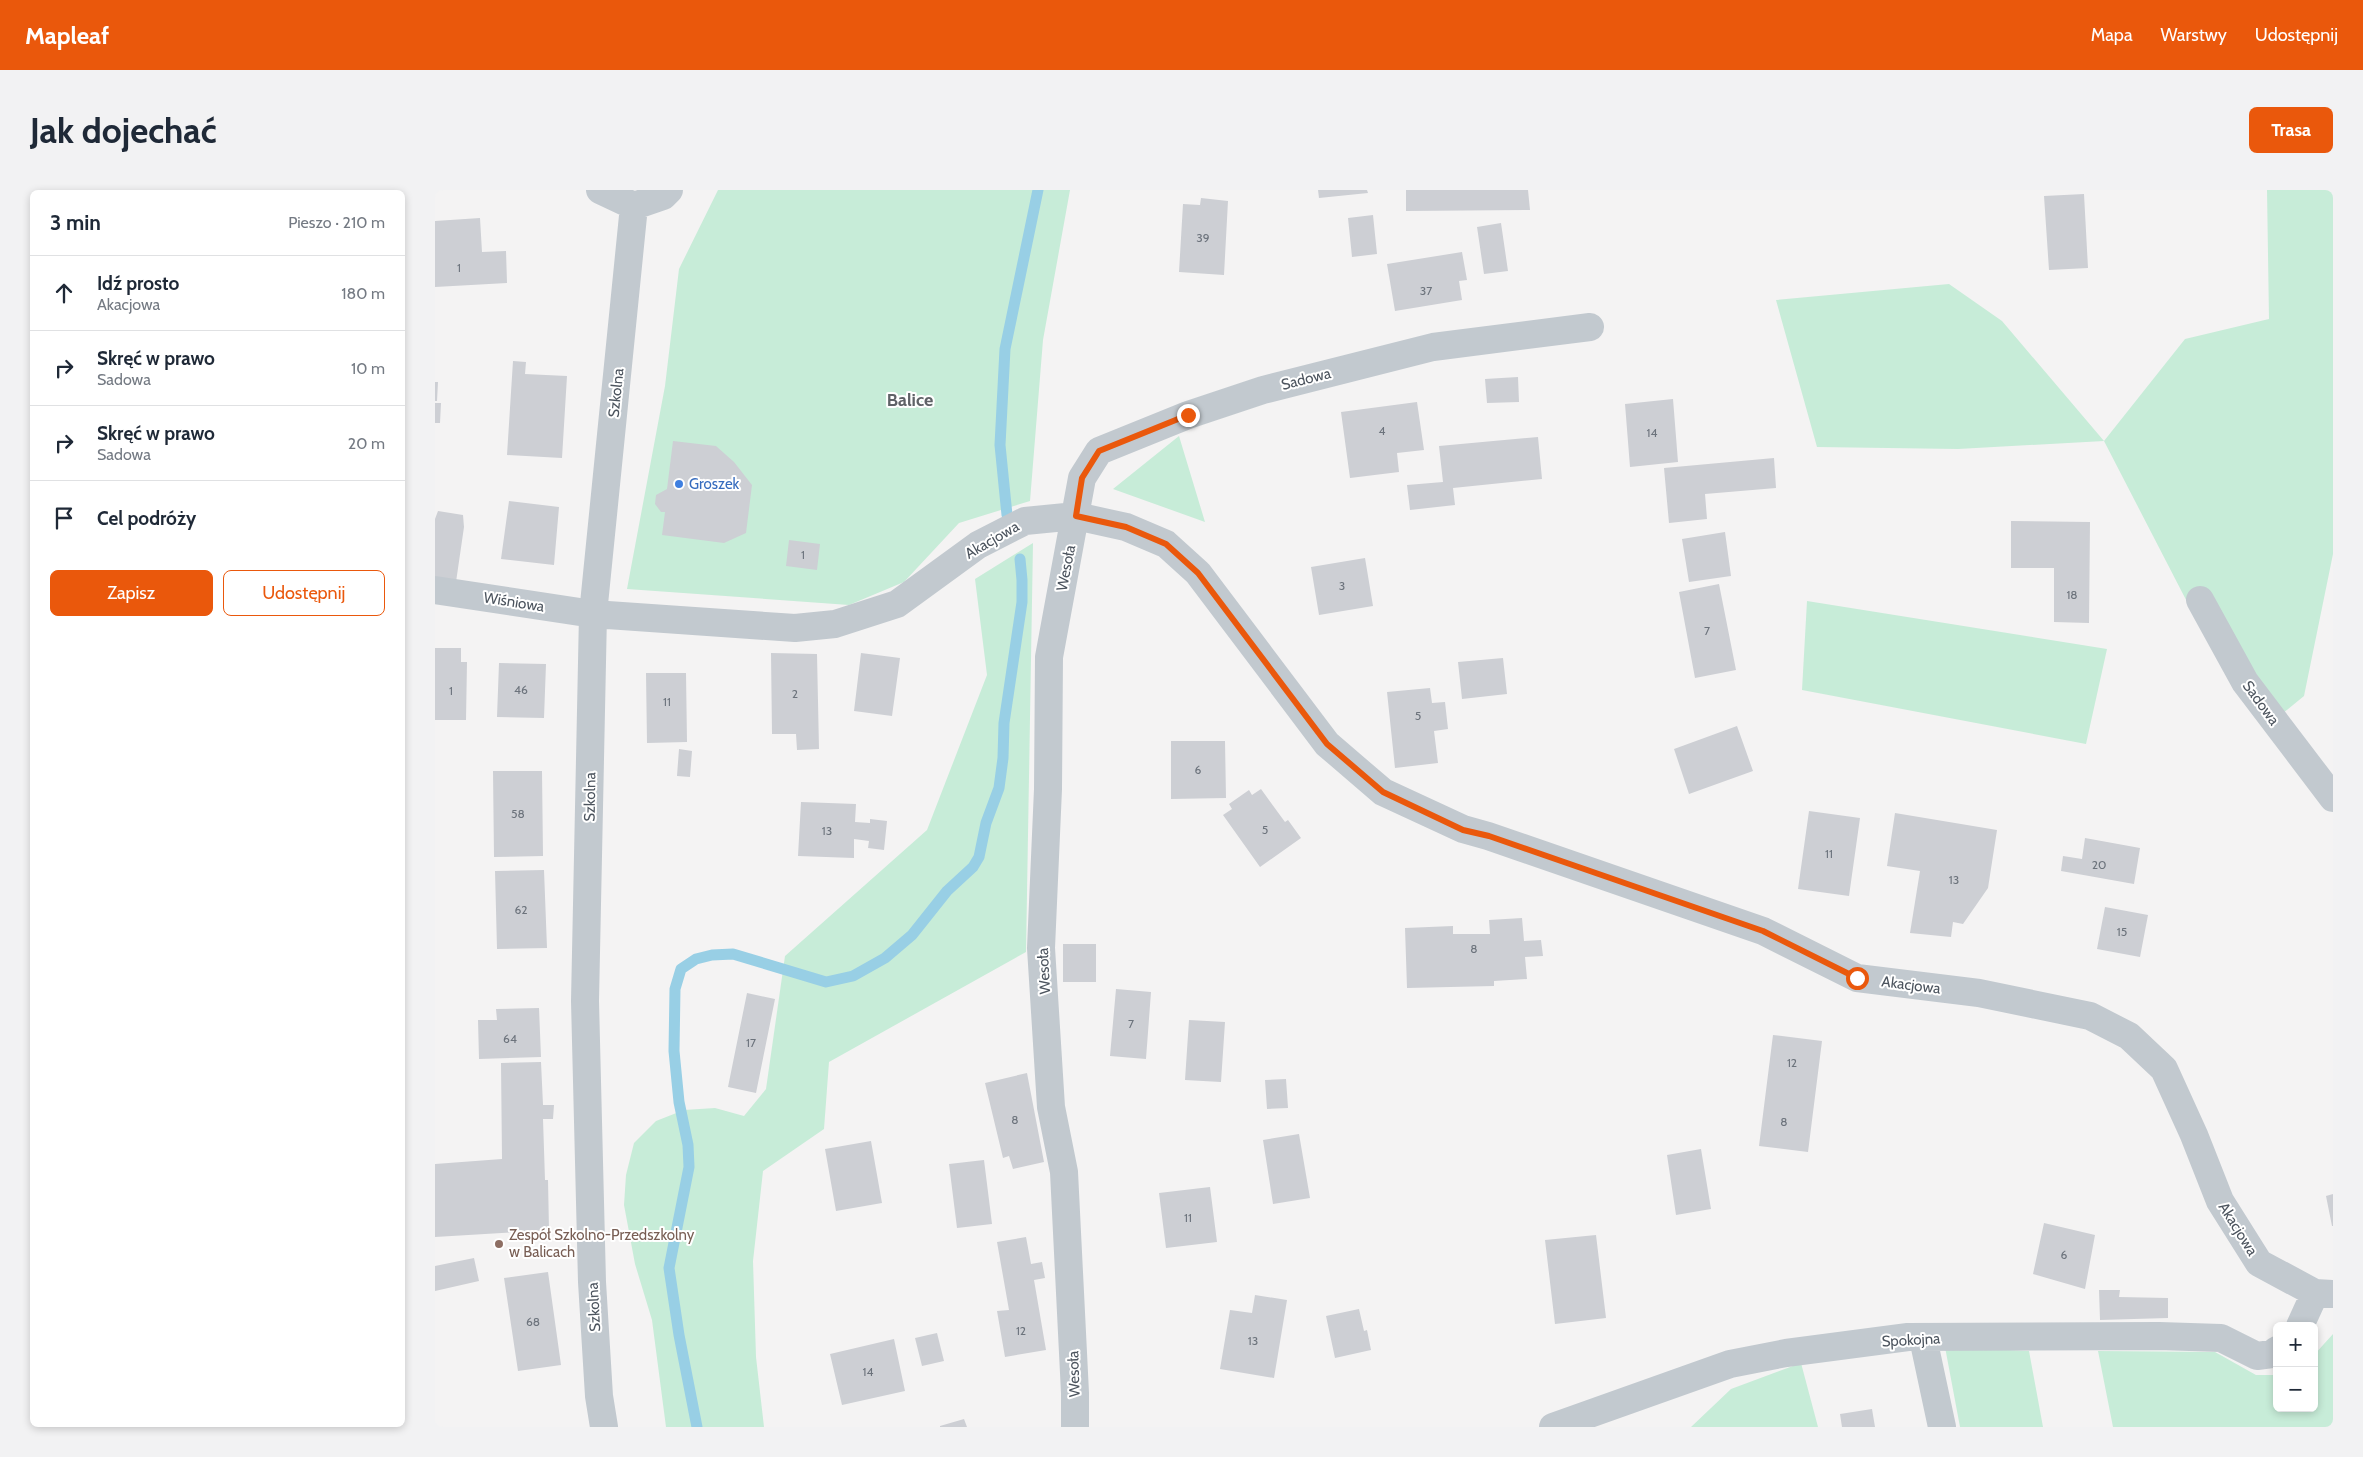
<!DOCTYPE html>
<html lang="pl">
<meta charset="utf-8">
<style>
:root{--surface:#fff;--page:#f2f2f3;--text:#1f2937;--muted:#747a83;--line:#e0e1e3;--accent:#ea580c}
body{margin:0;font-family:Cabin,sans-serif;background:var(--page);color:var(--text)}
.controls{position:absolute;right:15px;bottom:15px;display:grid;overflow:hidden;border-radius:8px;box-shadow:0 2px 8px #0003}
.controls button{width:45px;height:45px;display:grid;place-items:center;padding:0;border:0;border-bottom:1px solid var(--line);background:var(--surface);color:var(--text);font:25px sans-serif}
.stop{position:absolute;width:15px;height:15px;margin:-11px;border:4px solid #ea580c;border-radius:50%;background:#fff}
.stop.end{background:#ea580c;border-color:#fff;box-shadow:0 1px 5px #0008}
.list{margin:0;padding:0;list-style:none}
h2{display:flex;justify-content:space-between;align-items:center;height:65px;margin:0;padding:0 20px;font-size:21px}
h2 small{font-size:16px;font-weight:400;color:var(--muted)}
.list li{display:grid;grid-template-columns:32px 1fr auto;gap:15px;align-items:center;box-sizing:border-box;height:75px;padding:0 20px;border-top:1px solid var(--line)}
.list b{display:block;font-size:19px;white-space:nowrap}
.list p{margin:0;font-size:16px;white-space:nowrap;color:var(--muted)}
.list em{font-size:16px;font-style:normal;color:var(--muted)}
.actions{display:flex;gap:10px;padding:15px 20px}
.actions a{flex:1;padding:11px 0;border:1px solid var(--accent);border-radius:8px;text-align:center;font-size:18px;color:var(--accent)}
.actions .main{background:var(--accent);color:#fff}
.icon{flex:none;width:28px;height:28px;fill:none;stroke:currentColor;stroke-width:2;stroke-linecap:round;stroke-linejoin:round}
.map{position:relative;flex:none;width:1898px;height:1237px;overflow:hidden;border-radius:8px}
header{display:flex;align-items:center;gap:30px;box-sizing:border-box;height:70px;padding:0 25px;background:var(--accent);color:#fff}
header strong{font-size:24px}
nav{display:flex;gap:28px;margin-inline-start:auto;font-size:18px}
.intro{display:flex;align-items:center;justify-content:space-between;box-sizing:border-box;height:120px;padding:0 30px}
h1{margin:0;font-size:35px}
.button{padding:12px 22px;border-radius:8px;background:var(--accent);color:#fff;font-size:18px;font-weight:700}
main{display:flex;gap:30px;padding:0 30px}
aside{flex:1;background:var(--surface);border-radius:8px;box-shadow:0 2px 8px #0003}
.map>svg:first-child{display:block}
</style>
<header>
<strong>Mapleaf</strong>
<nav><a>Mapa</a><a>Warstwy</a><a>Udostępnij</a></nav>
</header>
<div class="intro"><h1>Jak dojechać</h1><a class="button">Trasa</a></div>
<main>
<aside>
<h2>3 min<small>Pieszo · 210 m</small></h2>
<ul class="list">
<li><svg class="icon" aria-label="ahead" viewBox="0 0 24 24"><path d="M12 20V5M6 11l6-6 6 6"/></svg><div><b>Idź prosto</b><p>Akacjowa</p></div><em>180 m</em></li>
<li><svg class="icon" aria-label="right" viewBox="0 0 24 24"><path d="M7 20v-9h11M14 6l5 5-5 5"/></svg><div><b>Skręć w prawo</b><p>Sadowa</p></div><em>10 m</em></li>
<li><svg class="icon" aria-label="right" viewBox="0 0 24 24"><path d="M7 20v-9h11M14 6l5 5-5 5"/></svg><div><b>Skręć w prawo</b><p>Sadowa</p></div><em>20 m</em></li>
<li><svg class="icon" aria-label="arrive" viewBox="0 0 24 24"><path d="M6 21V4h12l-3 4 3 4H6"/></svg><div><b>Cel podróży</b></div></li>
</ul>
<div class="actions"><a class="main">Zapisz</a><a>Udostępnij</a></div>
</aside>
<div class="map">
<svg width="1898" height="1237" viewBox="0 0 1898 1237">
<rect width="100%" height="100%" fill="#f4f3f3"/>
<path fill="#c7ecd8" d="M283,0h352l-27,150 -13,161 -71,22 -55,59 -55,23 -222,-16 38,-203 14,-117z
M1832,0h66v364l-29,142 -38,31 -67,-102 -95,-184 -146,8 -141,-2 -41,-147 173,-16 53,37 102,120 81,-102 84,-20z
M744,246l26,86 -92,-33z
M598,353l-7,409 -197,110 -5,67 -61,42 -10,90 3,96 8,70h-98l-14,-107 -17,-56 -11,-59 2,-30 8,-32 22,-22 28,-11 31,-2 29,8 22,-27 19,-133 142,-126 60,-155 -12,-96z
M1372,411l300,48 -21,95 -284,-54z
M1898,1144v93h-220l-15,-76 117,1 41,23h21v33h37v-53z
M1510,1157l84,4 14,76h-83z
M1366,1173l17,64h-127l40,-38z"/>
<g fill="none" stroke-linecap="round" stroke-linejoin="round">
<path stroke="#98cfe5" stroke-width="11" d="M572,325l-7,-70 5,-96 33,-159
M262,1237l-18,-92 -10,-67 20,-101 -1,-22 -9,-43 -5,-51 1,-62 6,-20 15,-10 16,-4 21,-1 93,28 27,-6 32,-18 27,-23 35,-44 26,-24 6,-10 7,-34 13,-35 4,-30 1,-35 18,-121v-22l-2,-21"/>
</g>
<path fill="#cdcfd4" d="M883,0h49l1,3 -49,5z
M971,0h122l2,20 -124,1z
M1649,4l4,74 -39,2 -5,-74z
M766,8l27,3 -4,74 -45,-3 4,-68 17,1z
M938,25l4,39 -25,3 -4,-39z
M45,28l2,34 24,-1 1,32 -72,4v-66z
M1066,33l7,48 -24,3 -7,-47z
M1027,62l5,28 -8,1 3,19 -67,11 -8,-47z
M78,171l13,1 -1,12 42,2 -5,82 -55,-3z
M1083,187l1,25 -32,1 -2,-24z
M0,192h3l-1,19h-2z
M1238,209l5,63 -48,5 -5,-63z
M982,212l7,48 -27,3 2,19 -49,6 -9,-66z
M0,213h6l-1,20h-5z
M1103,247l4,42 -89,9 2,17 -45,5 -3,-25 36,-3 -4,-36z
M238,251l43,5 18,16 18,23 -6,48 -22,10 -62,-8 3,-23h-4l-6,-8 1,-9 11,-6z
M1339,268l2,30 -71,6 2,25 -38,4 -5,-55z
M74,311l50,6 -5,58 -53,-6z
M3,321l25,4 1,12 -8,55 -21,-3v-60z
M1576,331l79,1 -1,101 -35,-1v-54h-43z
M1290,342l6,44 -42,6 -7,-43z
M354,350l31,4 -3,26 -31,-4z
M930,368l8,48 -54,9 -8,-48z
M1284,394l17,86 -41,8 -16,-86z
M0,458h26v14h6l-1,58h-31z
M336,463l46,1 2,95 -22,1 -1,-16h-24z
M426,463l39,5 -8,58 -38,-5z
M1068,468l4,36 -45,5 -4,-37z
M64,473l47,1 -2,54 -47,-1z
M211,483h40l1,69 -40,1z
M995,498l2,15 13,-1 3,27 -14,2 4,32 -43,5 -8,-76z
M1302,536l16,45 -64,23 -15,-45z
M736,551h54l1,57 -55,1z
M244,559l13,2 -2,26 -13,-1z
M58,581h49l1,85 -49,1z
M826,599l24,33 3,-2 13,18 -41,29 -37,-52 9,-6 -3,-5 20,-14 3,5z
M366,612l55,2 -1,18 15,1v-4l17,2 -3,29 -16,-2 1,-7 -15,-2v19l-56,-2z
M1374,621l51,7 -11,78 -51,-7z
M1460,623l102,17 -9,58 -25,36 -10,-2 -2,15 -41,-4 10,-62 -33,-5z
M1650,648l55,10 -6,36 -73,-13 2,-15 19,3z
M109,680l3,78 -50,1 -2,-78z
M1670,717l43,8 -8,42 -43,-8z
M1087,728l2,23 17,-1 2,16 -18,1 2,22 -33,2v5l-87,2 -2,-60 48,-2v8h37l-1,-14z
M628,754h33v38h-33z
M681,799l35,3 -5,67 -36,-3z
M312,803l28,6 -19,94 -28,-6z
M104,818l2,49 -62,2 -1,-39h19l-1,-11z
M754,830l36,2 -4,60 -36,-2z
M1338,845l49,6 -14,111 -49,-6z
M106,872l2,43h11l-1,14h-10l2,61h3l1,50 -114,7v-73l67,-5 -1,-96z
M592,883l17,89 -31,7 -4,-13 -6,2 -18,-75z
M851,889l2,29 -21,1 -2,-29z
M864,944l11,64 -37,6 -10,-64z
M436,951l11,62 -46,8 -11,-62z
M1266,959l10,60 -35,6 -9,-60z
M549,970l8,64 -35,4 -8,-64z
M775,997l7,55 -51,6 -7,-55z
M1898,1004v32h-1l-6,-30z
M1609,1033l51,12 -10,54 -52,-15z
M1161,1045l10,83 -51,6 -10,-84z
M591,1047l5,27 11,-2 3,16 -11,2 12,70 -41,7 -8,-46 12,-1 -12,-68z
M39,1068l5,23 -44,10v-25z
M113,1082l13,93 -43,6 -14,-93z
M1664,1100h21l-1,7 49,1v20l-68,2z
M820,1105l32,5 -13,78 -54,-9 10,-59 22,3z
M924,1119l5,22 3,-1 4,20 -36,8 -9,-42z
M502,1143l7,28 -22,5 -7,-28z
M459,1149l11,52 -63,14 -12,-51z
M1437,1219l3,18h-33l-2,-13z
M529,1229l3,8h-27v-1z"/>
<g fill="none" stroke-linecap="round" stroke-linejoin="round">
<path stroke="#c2c9cf" stroke-width="28" d="M165,0l34,16
M199,16l29,-10 6,-6
M0,400l158,24 202,14 40,-4 62,-20 81,-59 47,-24 51,-5 50,11 40,17 32,29 129,171 56,48 80,37 25,7 275,95 94,47 122,15 111,23 39,20 35,33 30,66 26,66 39,62 56,30 18,1
M1765,410l45,82 88,116
M1865,1136l15,-33
M1488,1148l19,89
M169,1237l-5,-31 -7,-114 -7,-281 8,-387 41,-408
M640,1237v-34l-11,-221 -13,-65 -10,-159 7,-159 1,-132 33,-179 17,-27 89,-36 75,-25 170,-43 157,-20
M1118,1237l177,-63 56,-11 122,-16 251,-1 62,2 36,18 15,-2 5,-4"/>
</g>
<g fill="none" stroke-linecap="round" stroke-linejoin="round">
<path stroke="#ea580c" stroke-width="6" d="M753,225l-89,36 -17,27 -6,38 50,11 40,17 32,29 129,171 56,48 80,38 26,6 274,95 94,47"/>
</g>
<circle fill="#3f7fe0" stroke="#fff" stroke-width="2" cx="244" cy="294" r="5"/>
<circle fill="#8d6e63" stroke="#fff" stroke-width="2" cx="64" cy="1054" r="5"/>
<g text-anchor="middle" stroke-width="4" stroke-linejoin="round" paint-order="stroke">
<g font-size="12" fill="#6c737c">
<text x="768" y="52">39</text>
<text x="24" y="82">1</text>
<text x="991" y="105">37</text>
<text x="947" y="245">4</text>
<text x="1217" y="247">14</text>
<text x="368" y="369">1</text>
<text x="907" y="400">3</text>
<text x="1637" y="409">18</text>
<text x="1272" y="445">7</text>
<text x="86" y="504">46</text>
<text x="16" y="505">1</text>
<text x="360" y="508">2</text>
<text x="232" y="516">11</text>
<text x="983" y="530">5</text>
<text x="763" y="584">6</text>
<text x="83" y="628">58</text>
<text x="830" y="644">5</text>
<text x="392" y="645">13</text>
<text x="1394" y="668">11</text>
<text x="1664" y="679">20</text>
<text x="1519" y="694">13</text>
<text x="86" y="724">62</text>
<text x="1687" y="746">15</text>
<text x="1039" y="763">8</text>
<text x="696" y="838">7</text>
<text x="75" y="853">64</text>
<text x="316" y="857">17</text>
<text x="1357" y="877">12</text>
<text x="580" y="934">8</text>
<text x="1349" y="936">8</text>
<text x="753" y="1032">11</text>
<text x="1629" y="1069">6</text>
<text x="98" y="1136">68</text>
<text x="586" y="1145">12</text>
<text x="818" y="1155">13</text>
<text x="433" y="1186">14</text>
</g>
<g font-size="15" fill="#4c545e" stroke="#fff">
<text transform="translate(871 189) rotate(-14)" y="5">Sadowa</text>
<text transform="translate(181 203) rotate(-84)" y="5">Szkolna</text>
<text transform="translate(557 350) rotate(-30)" y="5">Akacjowa</text>
<text transform="translate(631 378) rotate(-79)" y="5">Wesoła</text>
<text transform="translate(79 412) rotate(9)" y="5">Wiśniowa</text>
<text transform="translate(1826 513) rotate(54)" y="5">Sadowa</text>
<text transform="translate(155 607) rotate(-89)" y="5">Szkolna</text>
<text transform="translate(609 781) rotate(-93)" y="5">Wesoła</text>
<text transform="translate(1476 795) rotate(7)" y="5">Akacjowa</text>
<text transform="translate(1803 1039) rotate(58)" y="5">Akacjowa</text>
<text transform="translate(159 1117) rotate(-93)" y="5">Szkolna</text>
<text transform="translate(1476 1150) rotate(-3)" y="5">Spokojna</text>
<text transform="translate(639 1184) rotate(-92)" y="5">Wesoła</text>
</g>
<g font-size="15" fill="#366cbe" stroke="#fff" text-anchor="start">
<text x="254" y="299">Groszek</text>
</g>
<g font-size="15" fill="#785e54" stroke="#fff" text-anchor="start">
<text x="74" y="1050">Zespół Szkolno-Przedszkolny<tspan x="74" dy="17">w Balicach</tspan></text>
</g>
<g font-size="18" font-weight="bold" fill="#5f6267" stroke="#fff">
<text x="475" y="216">Balice</text>
</g>
</g>
</svg>
<div class="controls">
<button>+</button>
<button>−</button>
</div>
<div class="stop" style="left:1422px;top:788px"></div>
<div class="stop end" style="left:753px;top:225px"></div>
</div>
</main>
